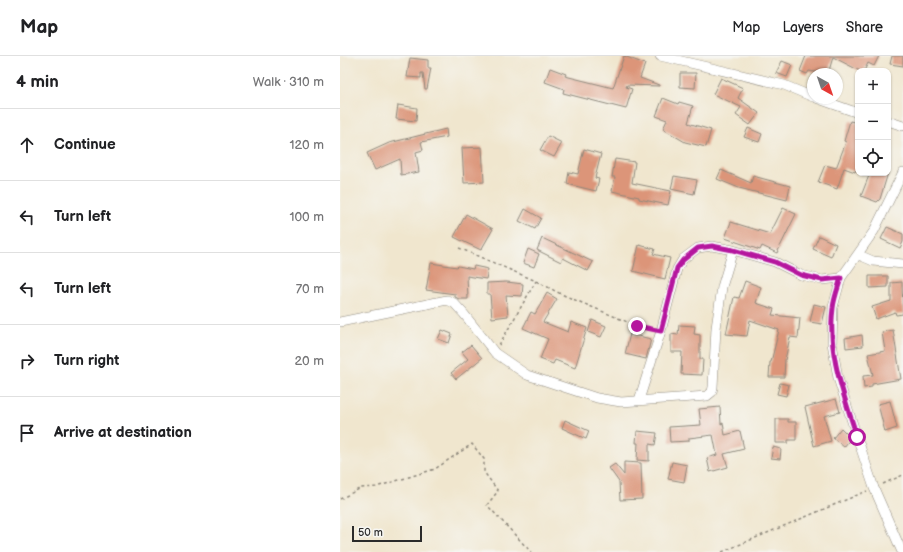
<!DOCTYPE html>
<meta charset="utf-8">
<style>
:root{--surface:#fff;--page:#f2f2f2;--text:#202124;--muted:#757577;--line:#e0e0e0}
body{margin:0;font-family:"Balsamiq Sans",sans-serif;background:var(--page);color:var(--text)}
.controls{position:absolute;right:12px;top:12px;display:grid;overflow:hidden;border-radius:8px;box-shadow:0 1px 3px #0004}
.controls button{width:36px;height:36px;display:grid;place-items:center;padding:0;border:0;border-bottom:1px solid var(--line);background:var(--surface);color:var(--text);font:20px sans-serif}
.compass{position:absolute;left:467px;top:12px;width:36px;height:36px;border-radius:50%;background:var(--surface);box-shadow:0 1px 3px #0004;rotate:140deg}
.scale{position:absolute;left:12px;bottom:10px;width:70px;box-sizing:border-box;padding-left:4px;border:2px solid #2b2b2b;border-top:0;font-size:11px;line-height:14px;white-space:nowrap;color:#2b2b2b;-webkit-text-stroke:3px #f6f6f2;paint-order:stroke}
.stop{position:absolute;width:12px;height:12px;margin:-9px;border:3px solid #b5179e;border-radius:50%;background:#fff}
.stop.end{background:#b5179e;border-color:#fff;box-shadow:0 1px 4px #0008}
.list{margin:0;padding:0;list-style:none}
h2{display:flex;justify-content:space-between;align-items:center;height:52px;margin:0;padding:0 16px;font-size:17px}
h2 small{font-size:13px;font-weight:400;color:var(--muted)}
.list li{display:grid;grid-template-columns:26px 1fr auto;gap:12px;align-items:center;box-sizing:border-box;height:72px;padding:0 16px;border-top:1px solid var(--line)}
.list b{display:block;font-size:15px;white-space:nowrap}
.list em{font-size:13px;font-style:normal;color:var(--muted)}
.icon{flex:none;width:22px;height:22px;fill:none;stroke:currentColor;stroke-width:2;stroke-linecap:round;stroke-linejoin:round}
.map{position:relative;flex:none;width:563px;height:496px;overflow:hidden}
header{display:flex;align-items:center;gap:24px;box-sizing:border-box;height:56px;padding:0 20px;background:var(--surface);border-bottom:1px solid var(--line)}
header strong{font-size:19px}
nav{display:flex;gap:22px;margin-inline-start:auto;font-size:14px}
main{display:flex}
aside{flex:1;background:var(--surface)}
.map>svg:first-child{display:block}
</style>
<header>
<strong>Map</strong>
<nav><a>Map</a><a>Layers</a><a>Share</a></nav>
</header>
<main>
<aside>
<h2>4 min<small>Walk · 310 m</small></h2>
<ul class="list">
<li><svg class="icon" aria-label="ahead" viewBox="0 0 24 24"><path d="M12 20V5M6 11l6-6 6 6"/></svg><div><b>Continue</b></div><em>120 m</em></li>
<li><svg class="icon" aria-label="left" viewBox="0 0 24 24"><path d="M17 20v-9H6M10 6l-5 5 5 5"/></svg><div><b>Turn left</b></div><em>100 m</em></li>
<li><svg class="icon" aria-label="left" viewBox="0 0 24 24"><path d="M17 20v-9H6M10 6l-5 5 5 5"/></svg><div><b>Turn left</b></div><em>70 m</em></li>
<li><svg class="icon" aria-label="right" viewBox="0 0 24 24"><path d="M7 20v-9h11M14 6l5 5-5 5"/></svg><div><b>Turn right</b></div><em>20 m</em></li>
<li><svg class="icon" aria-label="arrive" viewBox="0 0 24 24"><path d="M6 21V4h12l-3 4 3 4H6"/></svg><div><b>Arrive at destination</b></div></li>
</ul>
</aside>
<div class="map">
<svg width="563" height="496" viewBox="0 0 563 496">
<rect width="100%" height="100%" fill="#f6f6f2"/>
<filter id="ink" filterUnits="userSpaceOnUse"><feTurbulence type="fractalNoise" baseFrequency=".025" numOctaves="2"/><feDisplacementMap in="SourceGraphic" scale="8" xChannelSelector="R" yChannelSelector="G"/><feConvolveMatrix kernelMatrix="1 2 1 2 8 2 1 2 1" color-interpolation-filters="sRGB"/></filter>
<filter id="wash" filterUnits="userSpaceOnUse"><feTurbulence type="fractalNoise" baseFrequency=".012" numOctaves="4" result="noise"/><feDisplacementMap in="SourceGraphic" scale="16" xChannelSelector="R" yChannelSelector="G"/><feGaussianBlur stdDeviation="0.9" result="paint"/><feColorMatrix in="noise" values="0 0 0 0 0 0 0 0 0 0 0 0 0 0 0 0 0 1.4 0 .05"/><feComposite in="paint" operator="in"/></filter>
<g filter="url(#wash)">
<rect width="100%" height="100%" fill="#f0e6ce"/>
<g id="blocks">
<path fill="#dc9579" d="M284,0l21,8 -5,14 19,7v1l-32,-1 -1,2 6,2 -6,20 -63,-16 1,-4 -19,-7 5,-14 16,6 -1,2 48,12z
M466,0h73l-5,10 -6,-3 -4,8h-4l-27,-14 -5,17 -19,-3 -2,3 -7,-3z
M552,0h11v10l-13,-2z
M70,2l18,2v8h3l-4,21h-2l-2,-16h-2v5l-14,-1z
M442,5l10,4 -5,12 -11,-4z
M340,17h16l-1,15 -15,-1z
M381,22l22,10 -5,10 21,15 -9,12 -14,-10 5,-8 -28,-13z
M323,42l15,6 1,-2 14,4 -5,17 23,7 -5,17 -21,-5 -22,-13 4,-9 -11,-4z
M58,49l19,3 -1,13 -20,-2z
M510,65l8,2v47h-2l-1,2 -11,-4 -7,21 -19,-7 7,-17 11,3 10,-26 -2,-1z
M408,72l14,6 -3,8 -15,-5z
M106,73l1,8 -26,5 2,8 -7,2 3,20 -18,3 -1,-16 -25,11 -8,-17 22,-10z
M208,80l14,7 -8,14 -14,-7z
M142,91l2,35 -20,1 -2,-35z
M244,93l17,5 -6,24 4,1 -3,12 -29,-7 2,-12 9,2z
M275,103l20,3 -3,21 39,8 -3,14 -29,-6v-2l-27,-6 3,-14h-3z
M381,114l30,13 2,-7 37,10 -3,14 -48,-12 -22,-9z
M530,117h18l-8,26 -3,3 -16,-6z
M334,120l23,4 -3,14 -23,-5z
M443,152l13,6 -19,39 -15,-7 -2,4 -35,-12 6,-16 39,12z
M185,153l16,9 -6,11 -16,-8z
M126,158l27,15 -12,21 -27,-13z
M547,171l16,7v8l-3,6 -19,-9z
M479,180l17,8 -5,13 -18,-8z
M202,182l51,24 -5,9 -25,-13 -2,4 -24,-12z
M299,189l16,4 -2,5 17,4 -5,21 -32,-8z
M188,193l11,5 -5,13 -11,-4z
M91,207l26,4 1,-1 15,3 1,-3 14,3 -2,10 -19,-3 1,23h-9l-4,-2v-3l-29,-4z
M529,220h19v11l-19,1z
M405,225l16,6 -5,16 18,6 -2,6 28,3 -2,20 -8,-1 -5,23 -1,17h-15l1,-15h1l8,-32 -29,-10 -3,16 -21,-2 8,-37 5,1z
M167,226l16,2 -1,12 -16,-1 2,21 -16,2 -2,-24h-3v-11z
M562,226l1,32 -7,1 -1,-3 -19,7 -4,-12 19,-6v-18z
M207,237l10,6 -14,23 25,10 3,-10 16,6 -12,40 -20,-8 -2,4 -13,-5 8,-20 -25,-11 8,-16 4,2z
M474,248l12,3 -4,17 -12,-2z
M252,264l14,6 -5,11 -13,-5z
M339,269l16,1 -1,8 6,1v24h3l-1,16 -21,-1 1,-22h-11v-18l7,1z
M102,274l10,4 -3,9 -11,-4z
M553,274l8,49 -29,5v3l-8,1 -1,-12 10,-1 -5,-21 17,-3 -3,-19z
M290,278l21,5 -5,20 -21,-5z
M522,279l1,11 -17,2 -1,-10z
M131,289l11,13 -26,21 -5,-6 17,-14 -6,-7z
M440,327l9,2 -3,11 -9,-2z
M496,343l4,13 -16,4 7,25 -17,5 -9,-39z
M550,345l7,27 -12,4 -7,-28z
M380,351l1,17 2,-1 2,12 15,-4 4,18 -20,5 4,13 -18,5 -3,-14 10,-3 -4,-20 -24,3v3l-19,1 -1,-15 32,-2 -2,-16z
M436,363h12v3h8v18h-8v3h-12z
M225,364l24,11 -3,8 -24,-11z
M501,372l10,10 -7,9 -11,-9z
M297,375l20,2 -2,12 -6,-1v17l-12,-1 1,-17h-2z
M433,391l8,2 -1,10 -9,-1z
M284,406l17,1 1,36 -22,1 -1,-18 -10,-14 6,-4 9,11z
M332,406l15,3 -3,17 -16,-3z"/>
</g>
</g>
<g filter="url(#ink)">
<use href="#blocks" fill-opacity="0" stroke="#8e887c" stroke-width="1"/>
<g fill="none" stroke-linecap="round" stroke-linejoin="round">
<defs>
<path id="street" d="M320,0l124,29 29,12
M476,42l42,15
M548,65l15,5
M519,199l14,6 30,3
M0,266l107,-22 7,3 10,11 31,39 32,22 70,23 24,4 86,-6 5,-4 1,-5 3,-59 6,-41 11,-37
M299,344l22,-69 16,-62 6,-10 15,-11 14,-2 21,4 42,12 26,13 21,5 19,-2
M562,496l-28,-64 -17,-51 -19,-59 -6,-35 1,-36 8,-29 33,-47 29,-59"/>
</defs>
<use href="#street" stroke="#8e887c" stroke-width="10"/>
<path stroke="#8e887c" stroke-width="1.5" stroke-dasharray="3 3" stroke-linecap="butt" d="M119,192l77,33 25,13 76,32 16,3
M159,289l37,-64
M543,428l20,-9
M0,443l21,-11 15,-1 59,-18 37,-25 12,15v13l14,19 -11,14 44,47
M382,496l145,-61"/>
<use href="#street" stroke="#fff" stroke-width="9"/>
</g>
</g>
<g fill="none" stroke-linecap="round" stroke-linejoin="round" filter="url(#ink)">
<path stroke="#b5179e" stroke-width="5" d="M297,270l24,5 16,-63 6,-8 15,-12 14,-2 21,4 42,12 26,13 21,5 19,-2c-3,10 -7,20 -8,30 -6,45 11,87 24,129"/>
</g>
</svg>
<div class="controls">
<button>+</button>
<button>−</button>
<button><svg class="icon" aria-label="locate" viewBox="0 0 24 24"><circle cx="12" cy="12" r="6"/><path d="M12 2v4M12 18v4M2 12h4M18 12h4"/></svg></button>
</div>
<svg class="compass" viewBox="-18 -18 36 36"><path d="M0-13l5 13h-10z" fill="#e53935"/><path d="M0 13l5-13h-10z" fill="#757577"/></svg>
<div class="scale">50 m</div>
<div class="stop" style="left:517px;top:381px"></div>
<div class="stop end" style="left:297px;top:270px"></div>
</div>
</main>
